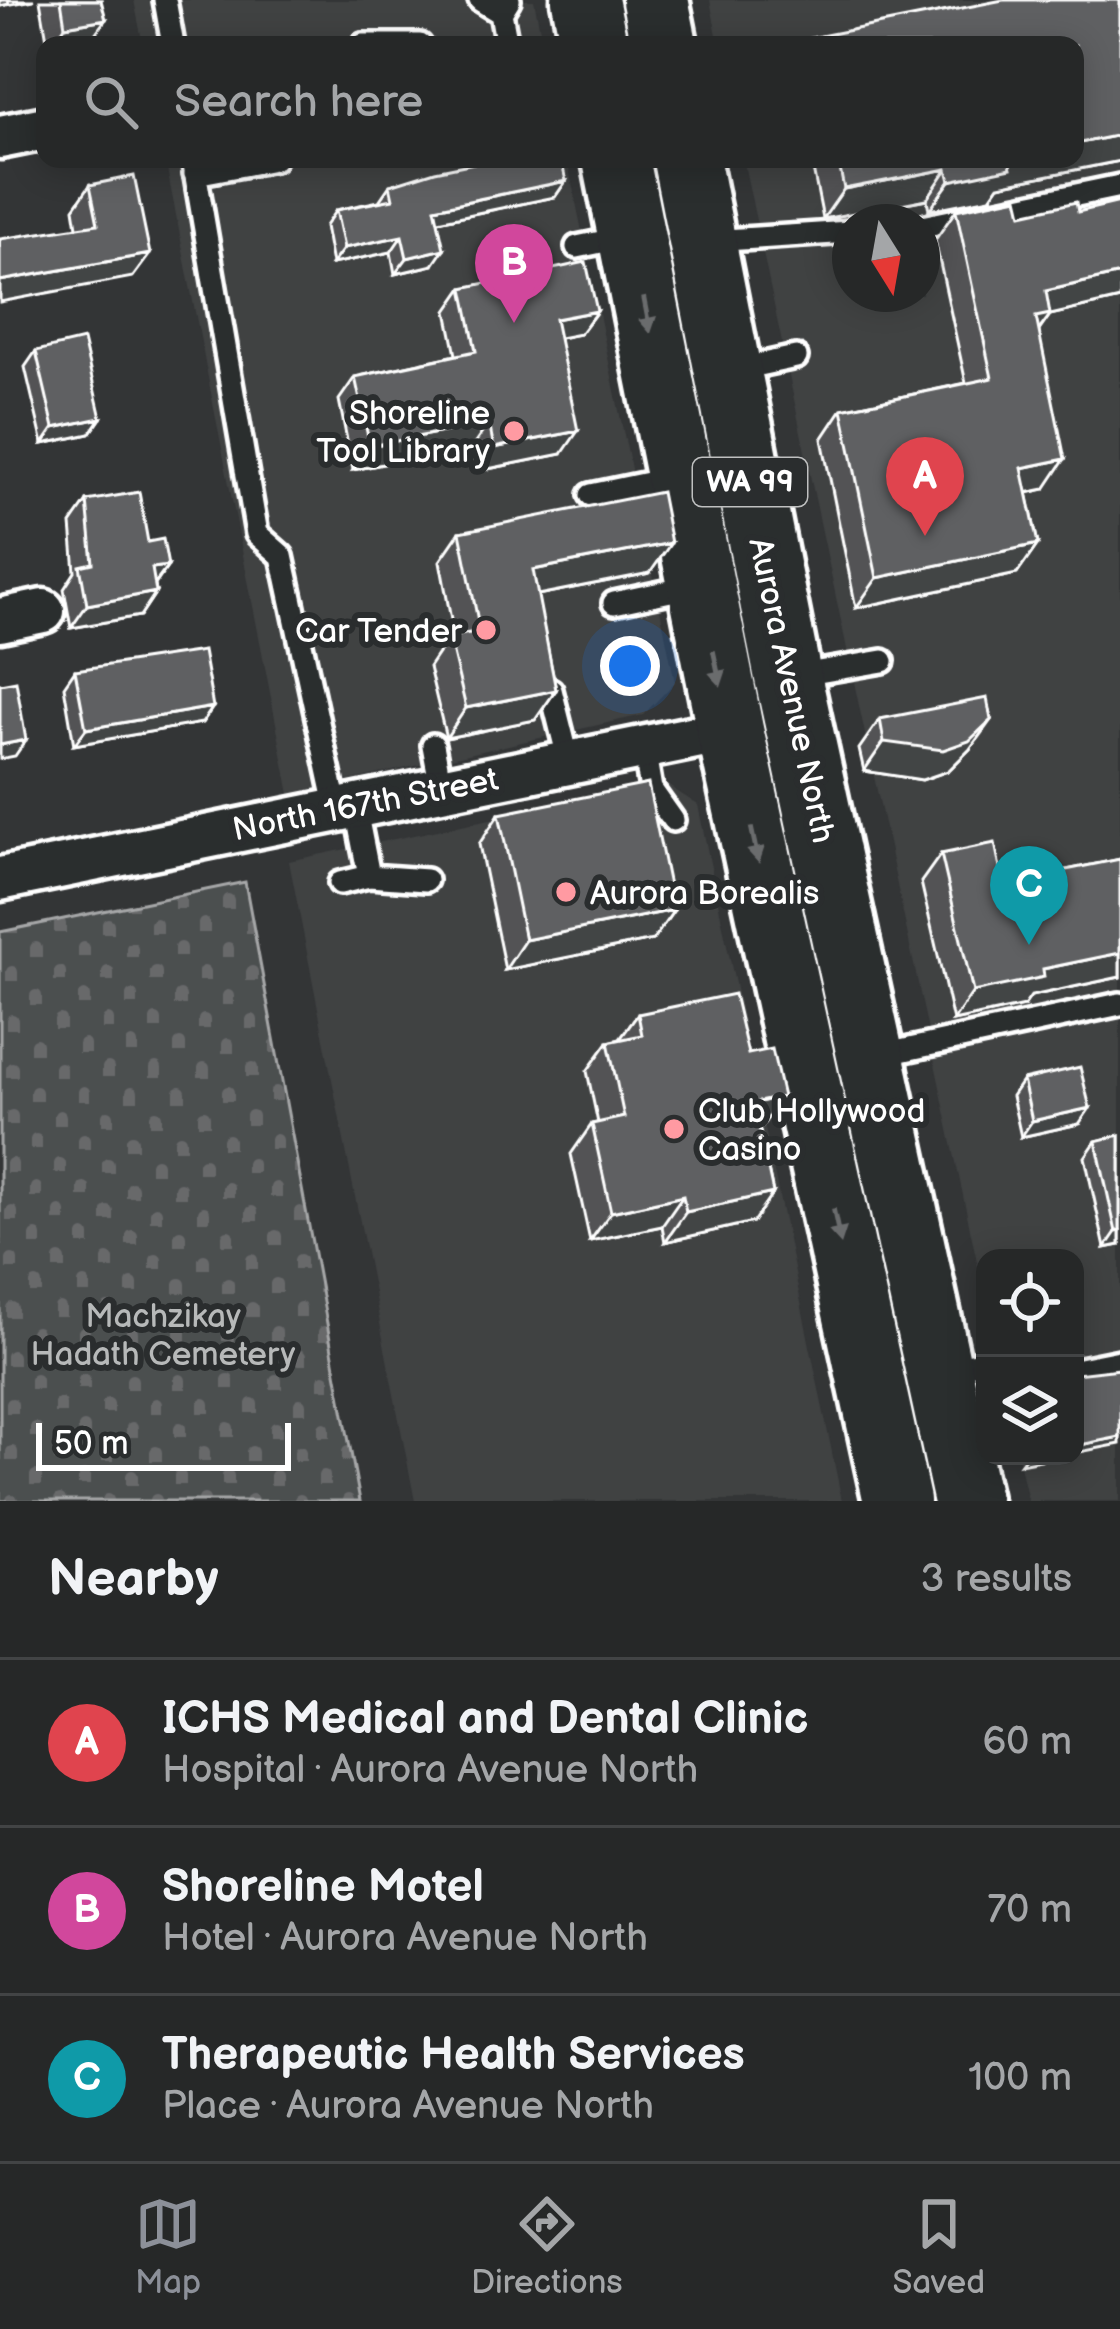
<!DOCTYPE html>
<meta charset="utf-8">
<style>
:root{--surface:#262828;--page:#2e3030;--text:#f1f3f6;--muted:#a4a6a8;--line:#424445;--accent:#8c9099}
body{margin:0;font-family:"Balsamiq Sans",sans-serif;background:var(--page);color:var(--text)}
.controls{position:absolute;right:36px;bottom:36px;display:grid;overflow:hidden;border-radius:24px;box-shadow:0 6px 30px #0003}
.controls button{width:108px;height:108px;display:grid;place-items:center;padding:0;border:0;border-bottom:3px solid var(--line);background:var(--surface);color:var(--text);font:60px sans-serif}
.compass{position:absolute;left:832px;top:204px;width:108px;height:108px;border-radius:50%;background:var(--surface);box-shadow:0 6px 30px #0003;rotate:169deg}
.scale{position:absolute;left:36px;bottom:30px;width:255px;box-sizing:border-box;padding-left:12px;border:6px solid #fff;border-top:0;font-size:33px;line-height:42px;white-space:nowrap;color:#fff;-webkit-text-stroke:9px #2a2d2e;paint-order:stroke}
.you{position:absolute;left:630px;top:666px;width:42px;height:42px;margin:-30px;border:9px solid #fff;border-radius:50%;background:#1a73e8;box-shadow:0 0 0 18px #1a73e833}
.badge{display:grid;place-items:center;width:78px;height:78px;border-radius:50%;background:var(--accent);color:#fff;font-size:39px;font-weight:700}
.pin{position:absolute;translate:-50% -99px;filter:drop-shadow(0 3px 6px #0008)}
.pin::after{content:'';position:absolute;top:63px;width:42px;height:36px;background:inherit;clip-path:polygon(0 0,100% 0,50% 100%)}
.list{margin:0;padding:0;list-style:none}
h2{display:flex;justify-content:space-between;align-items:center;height:156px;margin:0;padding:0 48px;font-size:51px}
h2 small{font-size:39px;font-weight:400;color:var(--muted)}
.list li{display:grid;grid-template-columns:78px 1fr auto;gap:36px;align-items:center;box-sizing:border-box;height:168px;padding:0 48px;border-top:3px solid var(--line)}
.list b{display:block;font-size:45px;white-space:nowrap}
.list p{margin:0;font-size:39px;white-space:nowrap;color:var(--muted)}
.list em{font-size:39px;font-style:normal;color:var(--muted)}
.icon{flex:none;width:66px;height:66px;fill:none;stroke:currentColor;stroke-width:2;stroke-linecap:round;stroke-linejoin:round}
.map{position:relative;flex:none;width:1120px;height:1501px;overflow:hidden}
.search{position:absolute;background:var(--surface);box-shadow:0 6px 30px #0003;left:36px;right:36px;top:36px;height:132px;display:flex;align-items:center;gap:30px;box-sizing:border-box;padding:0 42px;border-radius:24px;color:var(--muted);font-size:45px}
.sheet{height:660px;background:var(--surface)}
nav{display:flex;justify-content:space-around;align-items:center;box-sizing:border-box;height:168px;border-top:3px solid var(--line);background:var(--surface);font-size:33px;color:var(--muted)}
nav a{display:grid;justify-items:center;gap:6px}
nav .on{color:var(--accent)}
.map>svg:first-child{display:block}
</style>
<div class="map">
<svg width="1120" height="1501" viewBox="0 0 1120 1501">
<defs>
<pattern id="cemetery-stones" width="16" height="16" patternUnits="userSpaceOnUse" patternTransform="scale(3)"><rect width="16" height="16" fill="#4c4f50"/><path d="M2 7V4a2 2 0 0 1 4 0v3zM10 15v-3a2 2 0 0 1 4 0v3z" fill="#67696a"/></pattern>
</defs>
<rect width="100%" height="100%" fill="#333536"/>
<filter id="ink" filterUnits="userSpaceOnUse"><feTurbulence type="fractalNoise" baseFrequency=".00833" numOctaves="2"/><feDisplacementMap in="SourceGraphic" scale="24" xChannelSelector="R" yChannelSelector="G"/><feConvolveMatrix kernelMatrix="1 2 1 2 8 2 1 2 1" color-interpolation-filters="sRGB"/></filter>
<g filter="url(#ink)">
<path fill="#404243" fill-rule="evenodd" d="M134,0h400l9,45h-400z
M710,0h410v1501h-92l-10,-45h57v-198h-90v41l-242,-1140h332v-114h-356zM850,222h72v72h-72z
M165,159h402l108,523 -32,33 -353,79z
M664,783l34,22 144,696h-427l-126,-640z"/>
<path fill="url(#cemetery-stones)" stroke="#a6a7a8" stroke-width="3" d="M245,882l115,619h-360v-569z"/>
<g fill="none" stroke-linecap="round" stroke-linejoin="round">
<defs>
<path id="service" d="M165,0l8,45
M480,0l21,13 -3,-12
M363,45h57
M507,45l-6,-32 8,-13
M193,159l64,375 25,22 55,254
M195,174l79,-15
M922,227l198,-41
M709,241l141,-9
M577,247l48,-10
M735,370l61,-13
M591,495l81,-17
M614,603l80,-17
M795,676l88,-15
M551,690l18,72
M433,745l8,43
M644,748l7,41 22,31
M355,805l14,71
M340,883l29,-7 57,4
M877,1056l243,-52
M945,1370l40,-9
M1075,1370l45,-9"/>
<path id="minor" d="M0,137l45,-9
M0,620l43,-9
M0,879l730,-149"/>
<path id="trunk" d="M585,0l9,45
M655,0l9,45
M616,159l114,571 167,771
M686,159l102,518 179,824"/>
</defs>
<use href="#service" stroke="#fff" stroke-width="30"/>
<use href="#minor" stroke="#fff" stroke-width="51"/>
<use href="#trunk" stroke="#fff" stroke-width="75"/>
<use href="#service" stroke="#2a2d2e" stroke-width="21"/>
<use href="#minor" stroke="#2a2d2e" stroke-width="42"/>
<use href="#trunk" stroke="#2a2d2e" stroke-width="66"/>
</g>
<path fill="#525354" stroke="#fff" stroke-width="3" d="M40,0h61l-12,42 -17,3h-24z
M1120,0v161l-121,24 -9,13 -61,12 -2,-11 -104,20 -12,-60h264z
M566,181l-11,16 -117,24 -5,44 -38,9 -4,-22 -59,12 -7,-38 11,-16 43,-9 11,-16z
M90,185l43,92 -56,-50 -3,-19z
M1120,202v97l-70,16 -11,16 6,158 -18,4 11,51 -21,30 -161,34 -34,-169 20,-30 124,-26 -31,-143 21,-30 66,4 56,-2z
M463,288l134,23 -17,23 -21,4 3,116 -84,17 -5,-25 -120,24 -14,-70 16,-23 101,-22 -9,-44z
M36,351l65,67 -11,16 -47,10 -18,-77z
M87,501l61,41 20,24 -13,19 1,7 -16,24 -69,12 -7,-39 11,-17 -4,-48z
M460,532l190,41 -113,22 19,95 -21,30 -89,18 -17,-71 20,-30 5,-1 -14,-75z
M75,670l138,37 -11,16 -128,22 -10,-59z
M880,719l90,30 -22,22 -26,9 -58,-9 -5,-22z
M499,814l175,96 -21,30 -148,30 -26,-126z
M941,854l81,25 98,-20v118l-89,19 -7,10 -71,15 -32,-139z
M638,1014l110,40 35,43 -21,29 -3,1 14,66 -20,29 -88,20 -3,-16 -72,15 -19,-87 21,-30 6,-1 -11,-52 21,-29 12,-3z
M1023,1080l56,44 -58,13 -9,-41z
M1120,1135v110l-15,3 -20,-91 11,-16z"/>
<path fill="#424445" stroke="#fff" stroke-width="3" d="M5,0h29l-33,6z
M106,19l-17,23 -17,3h-20l13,-19z
M1120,135v26l-121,24 -9,13 -61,12 21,-29 57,-22h68v-15z
M786,159h25l-29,6z
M947,169l-20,30 -104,20 21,-30z
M566,181l-11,16 -131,27 11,-16z
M402,236l-11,16 -59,12 12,-16z
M444,249l-11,16 -38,9 12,-16z
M150,254l-17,23 -133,25v-21z
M1120,274v25l-70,16 -21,29 -14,3 31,-56z
M597,311l-17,23 -41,8 16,-23z
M101,418l-11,16 -47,10 11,-16z
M489,423l-16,23 -120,24 17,-24z
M578,431l-16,23 -84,17 16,-23z
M1065,459l-20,30 -44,9 21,-30z
M671,543l-21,30 -138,27 21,-30z
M1038,544l-21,30 -161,34 21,-30z
M168,566l-17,23 1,-21z
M156,592l-16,24 -69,12 16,-23z
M556,690l-21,30 -89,18 20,-30z
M213,707l-11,16 -128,22 12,-16z
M991,720l-21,29 -22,22 -26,9 -58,-9 20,-29z
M26,740l-11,16 -15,3v-14z
M674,910l-21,30 -148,30 20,-30z
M1120,953v24l-89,19 -7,10 -71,15 20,-29 70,-23z
M783,1097l-21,29 -29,7 21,-30z
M1090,1108l-11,16 -58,13 11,-16z
M773,1193l-20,29 -88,20 21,-30z
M683,1196l-21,30 -72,15 21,-29z
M1120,1231v14l-15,3 11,-16z
M1120,1437v7l-45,9v-7z
M1026,1456h35l-41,8z"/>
<path fill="#5f6162" stroke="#fff" stroke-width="3" d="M0,0h8l1,4 -9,2z
M61,0h40l5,19 -41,7z
M1003,0h117v135l-45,9v-99h-300z
M494,159h67l5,22 -131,27 9,41 -37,9 -5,-22 -58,12 -8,-38 57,-11 -3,-14 45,-14z
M838,159h171l2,9 -61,13 -3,-12 -103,20z
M134,176l16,78 -150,27v-42l98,-15 -8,-39z
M1018,197l4,17 54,-12 2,10 42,-10v72l-74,17 4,23 -14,3 29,142 -43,9 16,76 -161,34 -35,-169 150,-31 -36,-168z
M586,262l11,49 -42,8 23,112 -84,17 -5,-25 -119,23 -15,-69 121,-26 -13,-63z
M83,340l18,78 -47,10 -18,-77z
M139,492l9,50 15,-3 5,27 -16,2 4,24 -69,13 -7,-39 13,-3 -6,-62z
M661,492l10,51 -138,27 23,120 -90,18 -17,-71 31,-6 -20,-99z
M203,651l10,56 -127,22 -11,-59z
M16,681l10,59 -26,5v-61z
M987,698l4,22 -22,21 -26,9 -59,-8 -4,-23z
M648,784l26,126 -149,30 -26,-126z
M995,843l6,30 19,-4 2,10 98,-20v94l-77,16 1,8 -71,15 -32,-138z
M734,994l14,60 24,-5 11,48 -29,6 19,90 -87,19 -3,-16 -72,16 -19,-88 32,-7 -16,-75 34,-7 -4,-21z
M1080,1067l10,41 -58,13 -9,-41z
M1120,1135v96l-4,1 -20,-91z
M1120,1369v68l-45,9v-72z"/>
<defs><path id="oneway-solid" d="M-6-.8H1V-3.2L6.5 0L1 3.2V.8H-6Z" transform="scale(3)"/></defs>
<g fill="#6a6c6d">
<use href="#oneway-solid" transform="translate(647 315) rotate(79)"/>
<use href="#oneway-solid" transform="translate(717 668) rotate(78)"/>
<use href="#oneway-solid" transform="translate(755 845) rotate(78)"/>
<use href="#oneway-solid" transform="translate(837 1226) rotate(78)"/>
</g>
</g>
<g fill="#ff9aa2" stroke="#2a2d2e" stroke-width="4.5">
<circle cx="514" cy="431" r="12"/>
<circle cx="486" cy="630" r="12"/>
<circle cx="566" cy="892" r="12"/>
<circle cx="674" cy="1129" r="12"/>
</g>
<g text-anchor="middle" stroke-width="12" stroke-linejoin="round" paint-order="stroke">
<rect fill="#2a2d2e" stroke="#bfc0c0" stroke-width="3" x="693" y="458" width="114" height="48" rx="9"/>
<g font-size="30" font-weight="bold" fill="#fff">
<text x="750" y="492">WA 99</text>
</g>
<g font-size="33" fill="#fff" stroke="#2a2d2e" text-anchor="end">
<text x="490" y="424">Shoreline<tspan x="490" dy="38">Tool Library</tspan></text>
<text x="462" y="642">Car Tender</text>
<text x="590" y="904" text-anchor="start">Aurora Borealis</text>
<text x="698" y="1122" text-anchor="start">Club Hollywood<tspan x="698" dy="38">Casino</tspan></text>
</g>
<g font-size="33" fill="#fff" stroke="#2a2d2e">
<text transform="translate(793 690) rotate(78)" y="12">Aurora Avenue North</text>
<text transform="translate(365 803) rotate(-11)" y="12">North 167th Street</text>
</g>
<g font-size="33" fill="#b7b9b9" stroke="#2a2d2e">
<text x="163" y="1327">Machzikay<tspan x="163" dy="38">Hadath Cemetery</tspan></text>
</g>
</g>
</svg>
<div class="controls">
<button><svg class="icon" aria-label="locate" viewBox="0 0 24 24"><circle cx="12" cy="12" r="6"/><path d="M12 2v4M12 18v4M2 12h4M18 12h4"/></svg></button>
<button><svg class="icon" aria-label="layers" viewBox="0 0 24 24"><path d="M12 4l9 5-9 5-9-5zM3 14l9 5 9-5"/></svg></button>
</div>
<svg class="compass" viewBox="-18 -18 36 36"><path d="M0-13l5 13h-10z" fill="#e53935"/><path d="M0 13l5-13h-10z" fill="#a4a6a8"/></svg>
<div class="scale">50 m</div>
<div class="you"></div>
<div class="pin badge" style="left:925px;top:536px;background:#e0444e">A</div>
<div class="pin badge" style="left:514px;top:323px;background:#d1479c">B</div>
<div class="pin badge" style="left:1029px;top:945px;background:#0f9aa8">C</div>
<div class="search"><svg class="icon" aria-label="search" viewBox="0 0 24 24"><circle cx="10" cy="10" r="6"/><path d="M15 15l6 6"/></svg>Search here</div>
</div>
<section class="sheet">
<h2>Nearby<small>3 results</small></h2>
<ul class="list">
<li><span class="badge" style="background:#e0444e">A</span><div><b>ICHS Medical and Dental Clinic</b><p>Hospital · Aurora Avenue North</p></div><em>60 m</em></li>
<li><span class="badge" style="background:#d1479c">B</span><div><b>Shoreline Motel</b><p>Hotel · Aurora Avenue North</p></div><em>70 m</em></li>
<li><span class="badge" style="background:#0f9aa8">C</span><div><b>Therapeutic Health Services</b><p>Place · Aurora Avenue North</p></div><em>100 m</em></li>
</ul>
</section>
<nav>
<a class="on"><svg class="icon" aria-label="map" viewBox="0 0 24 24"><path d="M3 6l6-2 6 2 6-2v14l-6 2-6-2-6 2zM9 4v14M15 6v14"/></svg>Map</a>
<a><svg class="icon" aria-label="directions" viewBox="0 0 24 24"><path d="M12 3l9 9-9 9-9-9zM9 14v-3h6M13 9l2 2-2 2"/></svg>Directions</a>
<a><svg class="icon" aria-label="saved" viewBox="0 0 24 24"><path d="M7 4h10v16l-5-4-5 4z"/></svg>Saved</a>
</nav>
